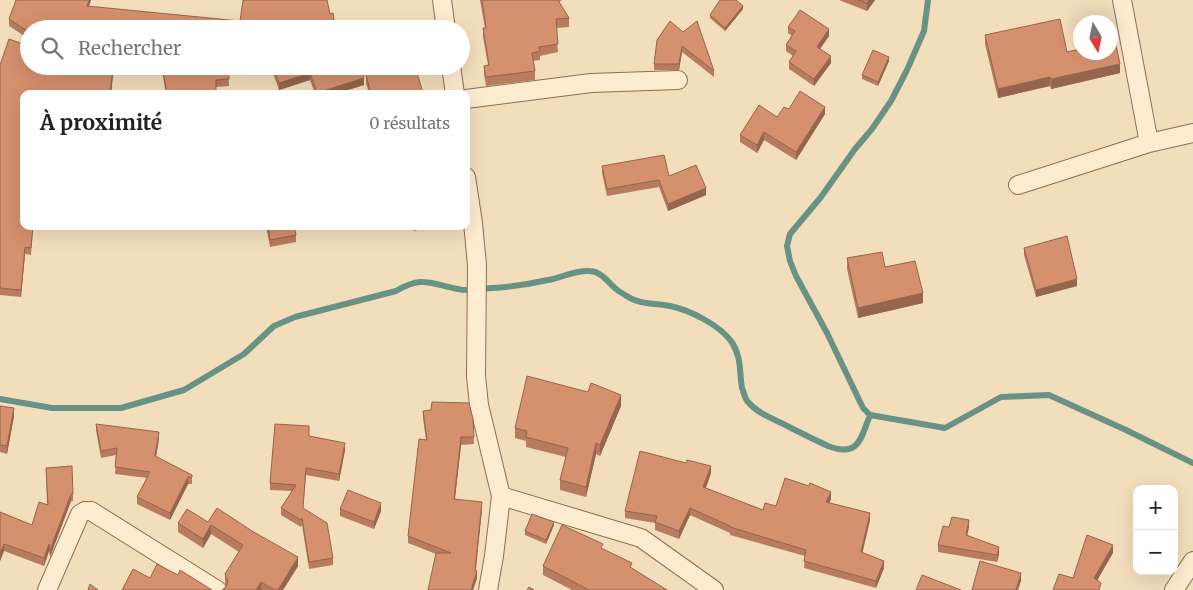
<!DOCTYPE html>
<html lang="fr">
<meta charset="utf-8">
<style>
:root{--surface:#fff;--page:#f2f2f2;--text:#202124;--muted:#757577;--line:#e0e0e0}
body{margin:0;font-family:Merriweather,serif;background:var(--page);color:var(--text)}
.controls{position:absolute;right:15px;bottom:15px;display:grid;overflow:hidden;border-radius:10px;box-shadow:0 5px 20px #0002}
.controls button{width:45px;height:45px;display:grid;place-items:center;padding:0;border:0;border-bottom:1px solid var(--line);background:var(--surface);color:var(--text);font:25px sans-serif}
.compass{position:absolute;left:1073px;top:15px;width:45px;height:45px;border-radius:50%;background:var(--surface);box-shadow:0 5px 20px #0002;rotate:170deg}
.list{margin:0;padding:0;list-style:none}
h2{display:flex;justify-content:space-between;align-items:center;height:65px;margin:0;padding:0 20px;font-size:21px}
h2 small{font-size:16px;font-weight:400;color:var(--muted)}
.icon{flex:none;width:28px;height:28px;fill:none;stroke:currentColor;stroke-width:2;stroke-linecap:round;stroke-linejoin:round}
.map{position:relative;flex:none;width:1193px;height:590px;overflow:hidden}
.search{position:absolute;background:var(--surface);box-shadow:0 5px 20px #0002;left:20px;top:20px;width:450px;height:55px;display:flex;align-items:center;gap:12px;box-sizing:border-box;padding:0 18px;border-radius:28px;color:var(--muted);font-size:19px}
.panel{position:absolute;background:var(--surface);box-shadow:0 5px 20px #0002;left:20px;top:90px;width:450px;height:140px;border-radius:10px}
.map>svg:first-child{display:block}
</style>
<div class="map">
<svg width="1193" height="590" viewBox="0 0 1193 590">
<rect width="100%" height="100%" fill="#f3debc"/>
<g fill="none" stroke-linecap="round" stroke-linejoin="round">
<path stroke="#679284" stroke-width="6" d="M928,0l-4,31 -17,39 -16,31 -19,28 -17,20 -34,48 -31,37 -3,12 3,15 6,15 31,57 36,75 7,7 75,13 56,-31 48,-2 77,35 67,33
M0,399l52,9h69l63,-18 60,-36 30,-28 21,-9 101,-26c27,-16 34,-7 62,-2 10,3 23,0 34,-1 18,-1 38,-4 56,-8 13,-2 27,-10 41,-9 12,0 19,11 27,18 5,4 11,7 16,10 12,6 25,4 38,7 20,4 49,19 61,35 11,16 8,30 11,47 2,5 3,11 6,14 11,13 29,18 43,26 12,6 24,12 37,18 31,12 33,-8 42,-31"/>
<defs>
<path id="minor" d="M442,0l4,29
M1122,0l27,143
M451,66l4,28
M466,99l125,-16 87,-3
M466,177l7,46 4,42 -1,111 3,29 22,91 -7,60 -6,34
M1018,185l131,-42 44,-10
M501,496l140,42 73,52
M47,590l33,-76 5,-3h6l126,79
M1174,590l19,-29"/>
</defs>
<use href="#minor" stroke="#8c6d54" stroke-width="20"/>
<use href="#minor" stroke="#fdecd0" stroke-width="18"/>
</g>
<path fill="#b77c5f" d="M480,0h82l-3,2 10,16v9l-13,1 2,24 -18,4v4l-7,1 2,10v9l-49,6 -2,-12v-8l4,-1 -5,-28v-9h2z
M839,0h36l-8,11z
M89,7l151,14 90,-7 5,15h-306v10l-20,-13v-7z
M743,9l-18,22 -15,-13v-3z
M788,27l41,9 -9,13 11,14 -17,23 -25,-17v-7l4,-6 -7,-5v-6l6,-9 -4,-3z
M683,32l31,39v6l-32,-25 -3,18h-25v-6z
M985,35l135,38 -69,16 -1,-3 -52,12 -13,-54z
M889,61l-11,25 -16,-7v-4z
M0,65l29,1h85l-3,28h-87v132h9l-2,29 -6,-1 -4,43 -21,-2z
M161,66h67l1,20 -13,1v7h-50z
M268,66h94l2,19 -29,9h-20l-5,-14 -31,10 -5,-14z
M366,75l57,19h-54l-3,-11z
M789,109l36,5 -29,46 -32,-20 -7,13 -17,-11v-7l37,-18z
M602,166l67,10 37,19 -38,16 -9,-24 -52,9 -5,-23z
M266,226h28l2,9v7l-26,5z
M1024,248l53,38 -41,11 -12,-42z
M847,258l38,9 38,36 -65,15 -11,-49z
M0,406l14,10 -7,38 -7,-2z
M621,406l-21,50 -4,-2 -10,43 -26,-7v-10l6,-23 -40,-10v-6l-11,-3v-10z
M423,411l50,8 1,25 -13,1 -6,54 27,10 -7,62 2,7 -4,12h-45l8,-36 -28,-11v-7l18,-96 -3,-22z
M96,424l63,15 -3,18 36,18v9h-4l-18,36 -33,-16v-7l10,-19 -32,-4 1,-19 -15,3 -5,-27z
M309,436l36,14 -6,31 -33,-6 -3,33 30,50v7l-24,4 -7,-44 -1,2 -20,-12v-7l11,-17 -22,-1v-7z
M686,463l25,10 -5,15 57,22 13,-4 55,-7 -2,4 41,17 -8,32 22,16 -8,20 -72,-20 1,-12 -75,-21v-2l-40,-18 -11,24 -24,-9v-7l-30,-5v-7z
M46,468l27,26v7h-2l-21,56 -1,-6 -5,15 -40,-15 -4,10v-49l32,13 15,-20z
M340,509l41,2 -7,18 -34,-13z
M208,522l90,44 -15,24h-61l4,-4 -1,-2v-10l14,-22 -28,-18 -8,14 -25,-16v-9z
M554,525l-8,19 -21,-9v-4z
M949,527h20l-2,8 32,19 -2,8 -59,-10v-7z
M603,549l29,20 35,21h-95l-29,-15v-9z"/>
<path fill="#95654d" d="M89,0h2l-4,13v-7z
M869,0h6l-8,11v-8z
M743,6v3l-18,22v-3z
M829,29v7l-12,17v-6z
M682,46v6l-3,18v-6z
M831,56v7l-17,23v-7z
M889,57v4l-11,25v-4z
M1120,64v9l-69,16v-10z
M113,66h1l-3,28h-1z
M310,73v7l-31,10v-7z
M1050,77v9l-52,12v-9z
M364,78v7l-29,9h-18v-1z
M825,107v7l-29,46v-8z
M764,132v8l-7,13v-8z
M706,188v7l-38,16v-7z
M375,226h11l-11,3z
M414,226h19l-19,5z
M25,247v7l-4,43v-7z
M1077,279v7l-41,11v-7z
M923,293v10l-65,15v-10z
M621,395v11l-21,50v-11z
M14,408v8l-7,38v-8z
M159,432v7l-4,24v-7z
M461,437v8l-7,61v-7z
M345,443v7l-6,31v-7z
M596,443v11l-10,43v-10z
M711,466v7l-8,21v-7z
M188,477v7l-18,36v-7z
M831,492v7l-5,11v-8z
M71,494v7l-21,56v-7z
M482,502v7l-7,69v-8z
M381,503v8l-7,18v-7z
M690,508v7l-11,24v-8z
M870,513v7l-9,39v-7z
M969,520v7l-3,14v-6z
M554,522v3l-8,19v-4z
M211,525v9l-8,14v-9z
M4,544v7l-4,10v-7z
M49,544v7l-5,15v-8z
M1113,545v8l-19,33v-8z
M999,547v7l-2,8v-7z
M298,557v9l-15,24h-5z
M884,561v7l-8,20v-7z
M477,571v7l-4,12h-2z
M1021,573v8l-3,9h-2z
M261,582v8h-5z"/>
<path fill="#d5906e" stroke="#95654d" d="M16,0h73l-2,6 153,15 3,-21h84l3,14 3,-1 2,16h-306v3l-20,-13z
M482,0h76l11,18 -13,1 2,25 -19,3 1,4 -8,2 3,18 -49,6 -2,-11 5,-1 -6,-37h3z
M720,0h16l7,6 -18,22 -15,-13z
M858,0h11l-2,3z
M800,10l29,19 -12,18 14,9 -17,23 -25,-17 7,-11 -10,-6 9,-14 -7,-4z
M1060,19l7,33 13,-3v3h30v-10l5,-1 5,23 -69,15 -1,-2 -52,12 -13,-54z
M670,21l13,11 14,-11 17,50 -32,-25 -3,18h-25l3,-24z
M9,39l20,7v20h84l-3,28h-86v132h9l-2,22 -6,-1 -4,43 -21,-2v-223z
M873,50l16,7 -11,25 -16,-7z
M162,66h66l1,13 -13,1v14h-49z
M272,66h90l2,12 -47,15 -7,-20 -31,10z
M397,66h18l8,27 -52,1 -5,-19z
M800,91l25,16 -29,45 -32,-20 -7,13 -17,-10 19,-30 18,12 7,-10 5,2z
M664,155l5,21 27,-11 10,23 -38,16 -9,-24 -52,9 -5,-23z
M268,226h26l2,9 -26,5z
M1067,236l10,43 -41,11 -12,-42z
M882,252l3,15 30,-6 8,32 -65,15 -11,-50z
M527,376l61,16 3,-9 30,12 -21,50 -4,-2 -10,44 -26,-7 8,-32 -42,-11 1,-6 -12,-3z
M432,402l37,1 4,16 1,18h-13l-7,62 28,3 -7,68 2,1 -6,19h-43l8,-37h15l-43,-17 11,-97 8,1 -4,-29 8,-1z
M0,406l14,2 -7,38 -7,-1z
M96,424l63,8 -4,24 37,19v2h-4l-18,36 -33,-16 13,-25 -35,-5 2,-19 -16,3z
M275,424l34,2v10l36,7 -6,31 -33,-6 -3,40 24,15 6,35 -24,4 -7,-44 -1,2 -20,-12 15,-23 -26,-2z
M640,451l46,12 1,-3 24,6 -8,21 60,23 2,-7 11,3 9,-28 24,8 1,-3 21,9 -5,10 44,11 -9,39 23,9 -8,20 -72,-20 2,-11 -76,-23v-1l-40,-18 -11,23 -24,-9 2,-6 -32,-5z
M72,466l1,28h-2l-21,56 -1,-6 -5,14 -40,-14 -4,10v-42l32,13 7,-23 9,3 -2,-37z
M348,490l33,13 -7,19 -34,-13z
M217,508l35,23 46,26 -20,33h-3l-14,-8 -5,8h-34l4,-3 2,-5 -3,-8 18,-29 -32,-20 -8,14 -25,-16 9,-14 21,13z
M532,514l22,8 -8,18 -21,-9z
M952,517l17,3 -3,15 33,12 -2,8 -59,-10 5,-19 6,1z
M562,525l41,19 -2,4 31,15 -2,4 37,23h-78l-46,-24z
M1087,535l26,10 -19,33 7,5 -2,7h-46l6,-16 14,4z
M980,561l41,12 -5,17h-44z
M157,564l21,11 2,-5 32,20h-90l11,-21 17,9z
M922,575l39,15h-45z
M90,584l8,6h-10z
M529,587l5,3h-7z"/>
</svg>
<div class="controls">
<button>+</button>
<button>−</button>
</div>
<svg class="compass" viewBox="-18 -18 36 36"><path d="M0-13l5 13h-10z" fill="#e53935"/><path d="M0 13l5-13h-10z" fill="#757577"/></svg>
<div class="search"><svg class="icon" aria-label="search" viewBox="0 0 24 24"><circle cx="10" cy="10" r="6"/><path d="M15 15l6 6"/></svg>Rechercher</div>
<section class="panel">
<h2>À proximité<small>0 résultats</small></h2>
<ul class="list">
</ul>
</section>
</div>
